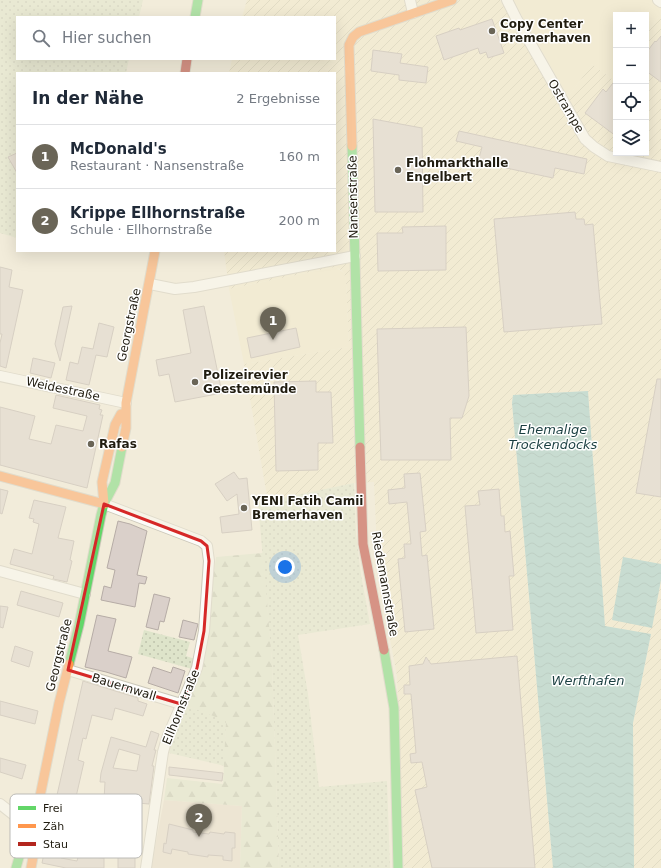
<!DOCTYPE html>
<html lang="de">
<meta charset="utf-8">
<style>
:root{--surface:#fff;--page:#f2f2f3;--text:#1f2937;--muted:#747a83;--line:#e0e1e3;--accent:#6a6557}
body{margin:0;font-family:"DejaVu Sans",sans-serif;background:var(--page);color:var(--text)}
.controls{position:absolute;right:12px;top:12px;display:grid;overflow:hidden;border-radius:0px;box-shadow:0 4px 16px #0002}
.controls button{width:36px;height:36px;display:grid;place-items:center;padding:0;border:0;border-bottom:1px solid var(--line);background:var(--surface);color:var(--text);font:20px sans-serif}
.you{position:absolute;left:285px;top:567px;width:14px;height:14px;margin:-10px;border:3px solid #fff;border-radius:50%;background:#1a73e8;box-shadow:0 0 0 6px #1a73e833}
.badge{display:grid;place-items:center;width:26px;height:26px;border-radius:50%;background:var(--accent);color:#fff;font-size:13px;font-weight:700}
.pin{position:absolute;translate:-50% -33px;filter:drop-shadow(0 1px 2px #0008)}
.pin::after{content:'';position:absolute;top:21px;width:14px;height:12px;background:inherit;clip-path:polygon(0 0,100% 0,50% 100%)}
.list{margin:0;padding:0;list-style:none}
h2{display:flex;justify-content:space-between;align-items:center;height:52px;margin:0;padding:0 16px;font-size:17px}
h2 small{font-size:13px;font-weight:400;color:var(--muted)}
.list li{display:grid;grid-template-columns:26px 1fr auto;gap:12px;align-items:center;box-sizing:border-box;height:64px;padding:0 16px;border-top:1px solid var(--line)}
.list b{display:block;font-size:15px;white-space:nowrap}
.list p{margin:0;font-size:13px;white-space:nowrap;color:var(--muted)}
.list em{font-size:13px;font-style:normal;color:var(--muted)}
.icon{flex:none;width:22px;height:22px;fill:none;stroke:currentColor;stroke-width:2;stroke-linecap:round;stroke-linejoin:round}
.map{position:relative;flex:none;width:661px;height:868px;overflow:hidden}
.search{position:absolute;background:var(--surface);box-shadow:0 4px 16px #0002;left:16px;top:16px;width:320px;height:44px;display:flex;align-items:center;gap:10px;box-sizing:border-box;padding:0 14px;border-radius:0px;color:var(--muted);font-size:15px}
.panel{position:absolute;background:var(--surface);box-shadow:0 4px 16px #0002;left:16px;top:72px;width:320px;height:180px;border-radius:0px}
.map>svg:first-child{display:block}
</style>
<div class="map">
<svg width="661" height="868" viewBox="0 0 661 868">
<defs>
<pattern id="industrial-furrows" width="10" height="10" patternUnits="userSpaceOnUse"><rect width="10" height="10" fill="#f2e9ca"/><path d="M-1 1l2-2M0 10L10 0M9 11l2-2" fill="none" stroke="#cfc7ac"/></pattern>
<pattern id="grass-dots" width="8" height="8" patternUnits="userSpaceOnUse"><rect width="8" height="8" fill="#dee4ca"/><path d="M2 2h.1M6 6h.1" fill="none" stroke="#bec3ac" stroke-width="1.8" stroke-linecap="round"/></pattern>
<pattern id="forest-firs" width="22" height="20" patternUnits="userSpaceOnUse"><rect width="22" height="20" fill="#dee4ca"/><path d="M5 1l3.5 6h-7zM16 11l3.5 6h-7z" fill="#bec3ac"/></pattern>
<pattern id="water-waves" width="16" height="10" patternUnits="userSpaceOnUse"><rect width="16" height="10" fill="#94c8c6"/><path d="M0 5q4-4 8 0t8 0" fill="none" stroke="#7faba9"/></pattern>
</defs>
<rect width="100%" height="100%" fill="#f2ecda"/>
<path fill="#f2e9ca" d="M513,0h148v14l-15,20v-19h-30v59l-4,5 -20,-15 -24,33z
M335,267l9,6 2,7 3,67 -105,17 -15,-75z"/>
<path fill="url(#industrial-furrows)" d="M247,0h253l60,103 8,-6 24,-33 20,15 4,-5v79h30v-119l15,-20v854h-27l-1,-145 18,-88 -46,-9 -17,-235 -75,4 -1,8 41,465h-149l-7,-192 -19,-101 -4,-93 -20,1 -86,19 -24,-138 105,-17 -3,-67 -2,-7 -3,-3 -6,-3 -6,1 -100,21 -5,-38h111v-178h-106l3,-14h103v-42h-93z"/>
<path fill="#e7dcca" d="M164,800l78,6 -2,62h-89z"/>
<path fill="url(#grass-dots)" d="M0,0h143l-4,17h-122v42h112l-3,14h-109v165l-17,-5z
M354,483l2,51 5,41 9,49 -72,11 10,59 11,93 68,-6 3,87h-111l-7,-206 -14,-159z
M144,630l46,12 -4,14 9,3 -3,10 -54,-15z
M185,705l41,15 -1,46 -56,-13 4,-15z"/>
<path fill="url(#forest-firs)" d="M263,553l9,109 7,206h-39l2,-62 -78,-6 3,-22 56,6 3,-63 -41,-16 21,-73 10,-75z"/>
<path fill="url(#water-waves)" d="M588,391l17,235 46,8 -18,89 1,145h-81l-41,-465 1,-8z
M623,557l38,7v16l-9,48 -40,-8z"/>
<path fill="#dad0ca" stroke="#b6aca6" fill-rule="evenodd" d="M492,19l12,34 -16,5 -2,-6 -6,2 -2,-6 -34,12 -8,-24 23,-8 1,2z
M661,36v46l-15,-11v-18l9,-12 1,1z
M373,50l29,4 -2,9 28,4 -2,16 -27,-3v-5l-28,-4z
M616,79v57l-31,-23 18,-24 3,3z
M373,119l49,9 1,84h-48z
M459,131l128,28 -3,15 -29,-6 -2,10 -75,-16 4,-15 -26,-6z
M17,153v20l-9,-16z
M575,212l1,7h8l1,6 8,-1 9,100 -98,8 -10,-113z
M446,226v44l-68,1 -1,-38h26l-1,-6z
M0,267l12,3 -3,17 14,3 -17,78 -6,-2v-23l2,-9h-2z
M72,306l-12,55 -5,-17 8,-37z
M204,306l18,87 -47,9 -6,-28 -10,2 -3,-16 35,-7 -8,-43z
M99,323l15,4 -7,30 -11,-2 -7,30 -23,-5 4,-18 8,2 4,-17 11,2z
M466,327l3,69 -7,22h-12l1,42h-70l-4,-131z
M296,328l4,19 -49,11 -4,-20z
M33,358l22,5 -4,15 -21,-5z
M657,379h4v118l-25,-4z
M316,381v11h15l2,51h-15v27l-42,1 -2,-89z
M56,395l44,10 -1,4 3,1 -2,5h3l-16,73 -87,-23v-58l35,9 -6,23 22,5 5,-19 27,6 4,-15 -34,-8z
M234,472l5,7 8,-1 5,52 -30,3 -2,-16 19,-3 -2,-20 -10,7 -12,-17z
M420,473l6,58 -6,1 2,24 5,-1 7,74 -29,3 -7,-73 7,-1 -1,-14h7l-4,-42 -18,2 -1,-14 17,-2 -1,-14z
M0,489l8,2 -6,23 -2,-1z
M499,489l2,27h3l1,16 5,-1 4,45h-5l4,54 -37,3 -11,-127 15,-1 -2,-14z
M34,500l32,7 -8,31 16,3 -4,19 2,1 -5,21 -14,-3 1,-3 -44,-12 4,-15 18,5 7,-30 -6,-2 1,-3 -5,-1z
M118,521l12,3 17,7 -10,44 10,2 -2,7 -6,-1 -4,24 -34,-7 3,-14 7,2 4,-18 -8,-2z
M21,591l42,12 -4,14 -42,-12z
M154,594l16,4 -6,24 -4,-1 -2,9 -12,-3z
M0,606l8,1 -5,21 -3,-1z
M97,615l19,4 -8,32 24,6 -6,21 -20,-6 -21,-5z
M183,620l15,4 -4,16 -15,-3z
M15,646l18,6 -4,15 -18,-6z
M517,656l18,212h-103l-17,-78 12,-3 -5,-25 -11,1 -1,-9 6,-1 -5,-59h-7v-9h6l-1,-19 14,-2 3,-7 5,7z
M153,667l18,6 2,-6 12,4 -7,22 -30,-10z
M83,681l55,17v3l9,3 -4,12 -28,-8 -3,12 -20,-5 -6,24 -3,-1 -5,22 6,2 -8,35 -19,-2z
M0,701l38,10 -3,13 -35,-9z
M151,731l8,3 -5,16h2l-4,16h2l-5,38 -45,-4 1,-18h-5l1,-9 10,-36 35,10zM119,749l21,6 -3,16 -24,-3z
M0,758l26,7 -4,14 -22,-7z
M169,767l54,6 -1,8 -53,-6z
M54,806l15,2 -7,32 3,1 -4,17 16,3 5,-19 2,-31 10,2 -3,44 13,1v10h-38l-24,-5z
M169,824l24,6v2l16,2 1,-2 14,2 1,-2 10,1v15h-3v13l-9,-1v-4l-15,-1v2l-20,-3v-2l-16,-3 -1,5 -8,-2 1,-9 2,1z
M118,856h17v12h-17z"/>
<g fill="none" stroke-linecap="round" stroke-linejoin="round">
<defs>
<path id="street" d="M410,0l3,13
M507,0l9,18 69,121 9,8 14,9 53,11
M658,0l3,2
M150,284l25,5 19,-2 161,-31
M0,376l126,27
M104,504l97,37 6,5 2,15 -5,70 -7,37 -30,70 -4,14 -17,116
M0,571l85,23
M68,670l113,34
M0,804l28,22"/>
<path id="fast" d="M195,17l3,-17
M352,146l8,301
M384,650l10,58 4,160
M69,664l10,-39 22,-110 3,-11 11,-21 7,-36
M16,868l12,-42 8,-14"/>
<path id="slow" d="M352,146l-3,-101 4,-8 6,-5 93,-32
M122,447l4,-19v-25l29,-152
M0,476l104,28
M104,504l-2,-22 13,-57 6,-11
M31,868l6,-32v-25l22,-108 10,-39"/>
<path id="jam" d="M185,73l2,-14
M360,447l3,97 21,106"/>
</defs>
<use href="#street" stroke="#ccc8ba" stroke-width="12"/>
<use href="#fast" stroke="#ccc8ba" stroke-width="11"/>
<use href="#slow" stroke="#ccc8ba" stroke-width="11"/>
<use href="#jam" stroke="#ccc8ba" stroke-width="11"/>
<use href="#street" stroke="#fdfcf9" stroke-width="10"/>
<use href="#fast" stroke="#63d668" stroke-width="9"/>
<use href="#slow" stroke="#ff974d" stroke-width="9"/>
<use href="#jam" stroke="#b3261e" stroke-width="9"/>
</g>
<path d="M0 0H661V868H0ZM104,504l97,37 6,5 2,15 -5,70 -7,37 -16,36 -113,-34z" fill="#f2ecda" fill-opacity=".55" fill-rule="evenodd"/>
<path fill="none" stroke="#d62828" stroke-width="3" stroke-linejoin="round" d="M104,504l97,37 6,5 2,15 -5,70 -7,37 -16,36 -113,-34z"/>
<g fill="#6a6557" stroke="#fff" stroke-width="1.5">
<circle cx="492" cy="31" r="4"/>
<circle cx="398" cy="170" r="4"/>
<circle cx="195" cy="382" r="4"/>
<circle cx="91" cy="444" r="4"/>
<circle cx="244" cy="508" r="4"/>
</g>
<g text-anchor="middle" stroke-width="3" stroke-linejoin="round" paint-order="stroke">
<g font-size="12" font-weight="bold" fill="#201c10" stroke="#fff" text-anchor="start">
<text x="500" y="28">Copy Center<tspan x="500" dy="14">Bremerhaven</tspan></text>
<text x="406" y="167">Flohmarkthalle<tspan x="406" dy="14">Engelbert</tspan></text>
<text x="203" y="379">Polizeirevier<tspan x="203" dy="14">Geestemünde</tspan></text>
<text x="99" y="448">Rafas</text>
<text x="252" y="505">YENI Fatih Camii<tspan x="252" dy="14">Bremerhaven</tspan></text>
</g>
<g font-size="12" fill="#201c10" stroke="#fff">
<text transform="translate(566 106) rotate(60)" y="4">Ostrampe</text>
<text transform="translate(353 197) rotate(-91)" y="4">Nansenstraße</text>
<text transform="translate(129 325) rotate(-78)" y="4">Georgstraße</text>
<text transform="translate(63 389) rotate(12)" y="4">Weidestraße</text>
<text transform="translate(385 584) rotate(80)" y="4">Riedemannstraße</text>
<text transform="translate(59 655) rotate(-76)" y="4">Georgstraße</text>
<text transform="translate(124 687) rotate(17)" y="4">Bauernwall</text>
<text transform="translate(181 707) rotate(-68)" y="4">Ellhornstraße</text>
</g>
<g font-size="13" font-style="italic" fill="#1a3f41" stroke="#fff">
<text x="553" y="434">Ehemalige<tspan x="553" dy="15">Trockendocks</tspan></text>
<text x="588" y="685">Werfthafen</text>
</g>
</g>
<rect x="10" y="794" width="132" height="64" rx="6" fill="#fff" stroke="#bcbbb7" stroke-width="1"/>
<rect x="18" y="806" width="18" height="4" fill="#63d668"/>
<rect x="18" y="824" width="18" height="4" fill="#ff974d"/>
<rect x="18" y="842" width="18" height="4" fill="#b3261e"/>
<g font-size="11" fill="#201c10">
<text x="43" y="812">Frei</text>
<text x="43" y="830">Zäh</text>
<text x="43" y="848">Stau</text>
</g>
</svg>
<div class="controls">
<button>+</button>
<button>−</button>
<button><svg class="icon" aria-label="locate" viewBox="0 0 24 24"><circle cx="12" cy="12" r="6"/><path d="M12 2v4M12 18v4M2 12h4M18 12h4"/></svg></button>
<button><svg class="icon" aria-label="layers" viewBox="0 0 24 24"><path d="M12 4l9 5-9 5-9-5zM3 14l9 5 9-5"/></svg></button>
</div>
<div class="you"></div>
<div class="pin badge" style="left:273px;top:340px">1</div>
<div class="pin badge" style="left:199px;top:837px">2</div>
<div class="search"><svg class="icon" aria-label="search" viewBox="0 0 24 24"><circle cx="10" cy="10" r="6"/><path d="M15 15l6 6"/></svg>Hier suchen</div>
<section class="panel">
<h2>In der Nähe<small>2 Ergebnisse</small></h2>
<ul class="list">
<li><span class="badge">1</span><div><b>McDonald's</b><p>Restaurant · Nansenstraße</p></div><em>160 m</em></li>
<li><span class="badge">2</span><div><b>Krippe Ellhornstraße</b><p>Schule · Ellhornstraße</p></div><em>200 m</em></li>
</ul>
</section>
</div>
